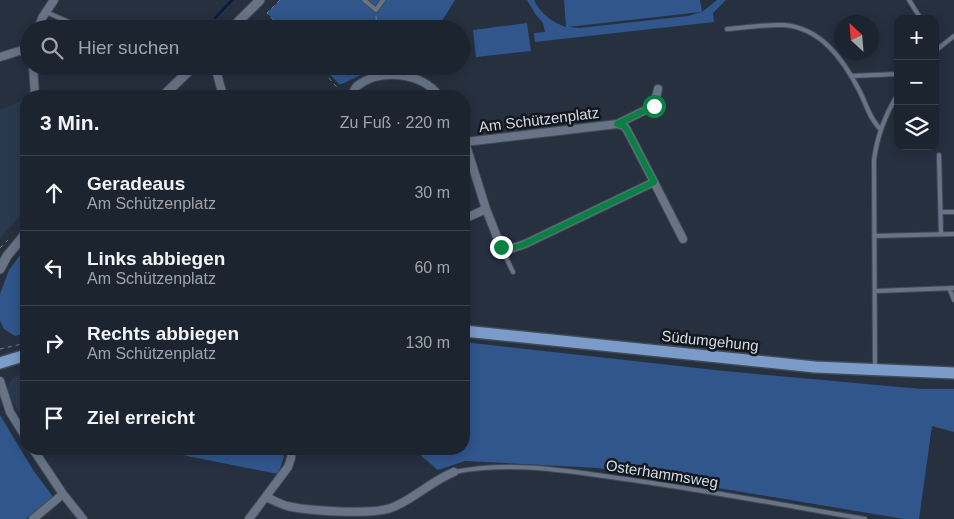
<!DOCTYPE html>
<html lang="de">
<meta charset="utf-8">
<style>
:root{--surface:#1c242f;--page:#252c37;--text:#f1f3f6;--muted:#a0a4aa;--line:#3a414b}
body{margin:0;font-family:Arial,sans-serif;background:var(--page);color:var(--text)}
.controls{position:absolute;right:15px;top:15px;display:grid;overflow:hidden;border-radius:10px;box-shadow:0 2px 12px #0003}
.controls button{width:45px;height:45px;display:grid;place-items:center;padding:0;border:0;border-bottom:1px solid var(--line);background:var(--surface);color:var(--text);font:25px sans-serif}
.compass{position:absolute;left:834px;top:15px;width:45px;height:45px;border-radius:50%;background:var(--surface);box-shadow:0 2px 12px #0003;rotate:334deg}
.stop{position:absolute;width:15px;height:15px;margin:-11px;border:4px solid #0b8043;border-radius:50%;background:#fff}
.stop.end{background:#0b8043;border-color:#fff;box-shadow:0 1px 5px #0008}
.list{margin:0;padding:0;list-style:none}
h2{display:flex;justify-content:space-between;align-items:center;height:65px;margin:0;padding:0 20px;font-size:21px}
h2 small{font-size:16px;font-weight:400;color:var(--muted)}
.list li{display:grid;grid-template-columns:32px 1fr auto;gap:15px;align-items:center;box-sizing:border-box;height:75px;padding:0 20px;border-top:1px solid var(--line)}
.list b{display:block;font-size:19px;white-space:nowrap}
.list p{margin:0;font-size:16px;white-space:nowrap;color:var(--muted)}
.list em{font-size:16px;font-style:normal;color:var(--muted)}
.icon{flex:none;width:28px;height:28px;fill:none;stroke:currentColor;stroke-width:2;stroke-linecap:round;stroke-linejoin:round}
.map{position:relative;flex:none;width:954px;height:519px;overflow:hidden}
.search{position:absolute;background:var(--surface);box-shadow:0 2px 12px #0003;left:20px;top:20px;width:450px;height:55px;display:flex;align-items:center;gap:12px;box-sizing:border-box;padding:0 18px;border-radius:28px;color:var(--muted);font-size:19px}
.panel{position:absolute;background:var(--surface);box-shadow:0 2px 12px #0003;left:20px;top:90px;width:450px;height:365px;border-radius:20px}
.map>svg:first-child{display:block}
</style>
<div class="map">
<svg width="954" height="519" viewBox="0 0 954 519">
<rect width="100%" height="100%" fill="#26303f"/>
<path fill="#2b394e" d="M26,99v111l-26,28v-128z
M26,372v52l-16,-27 -2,-6 1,-7 5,-7z"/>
<path fill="#30568c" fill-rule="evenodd" d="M280,0h175l-18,29h-153l-17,-16z
M527,0h7c7,14 18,22 32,27l-2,-27h136l2,12 15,-12h9l-13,13 1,9 -179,20 -1,-9 11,-1 -2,-9 -7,-8zM701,12l-13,4 -108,12 -12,-1z
M527,23l4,28 -55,6 -3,-27z
M322,66h92l-3,4h-33l-17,5 -19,9h-3z
M20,255l6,8v70l-11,3 -11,-7 -4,-8v-27l9,-24z
M464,342l260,29 197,18h33v43l-22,-6 -13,93h-15l-306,-51 -133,-7 -27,9 -25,-21h51z
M0,415l33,55 21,28 -28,21h-26z
M173,449h109l2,8 -6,17 -101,-20z"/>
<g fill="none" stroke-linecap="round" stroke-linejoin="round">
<path stroke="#011c43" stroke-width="2.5" d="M215,18l17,-18"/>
<defs>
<path id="service" d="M364,0l12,10 7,-10
M909,0l12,19
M46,12l39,17
M727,29c18,-1 39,-5 57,-4 37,3 59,34 75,65 8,15 9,26 21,39
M935,51l19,-15
M851,76l47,-2
M939,155l2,79
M941,212h13
M874,236l80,-2
M501,247l12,25
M950,290l4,10
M876,291l78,-3
M875,369l-1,-209c3,-24 11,-45 24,-66
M454,472c54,-11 110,-2 163,6 83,11 166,27 248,41"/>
<path id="minor" d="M38,29l4,-11 12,-18
M0,57l29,-9
M33,66l2,30
M215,66l8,30
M351,96c2,-3 3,-7 6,-10 23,-18 65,-14 82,10
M617,124l37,-18 4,-17
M464,139l22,70 15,38 9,2 15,-5 129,-62 -27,-52 -3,-4 -7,-2 -152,18
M654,182l29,57
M464,219l22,-10
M0,381l10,31 16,26
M33,449l30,45 20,25
M266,497c7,3 14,7 21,9 22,5 83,9 104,2 22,-8 40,-27 63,-36
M33,519l30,-25
M249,519l39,-52 3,-9 1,-9"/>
<path id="tertiary" d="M231,29l29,-29
M163,96l31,-30
M0,269l7,-13 19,-23"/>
<path id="primary" d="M464,331l351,36 139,6
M0,363l26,-8"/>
</defs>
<use href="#service" stroke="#414b58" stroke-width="6"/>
<use href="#minor" stroke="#414b58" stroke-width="10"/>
<use href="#tertiary" stroke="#414b58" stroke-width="11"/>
<use href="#primary" stroke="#414b58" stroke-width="14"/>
<path stroke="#777f8c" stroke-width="1" stroke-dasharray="4 4" stroke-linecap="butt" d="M280,0l-13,13 15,16
M376,16l1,13
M220,29l3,-3
M318,66l25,28
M151,96l4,-3
M0,248l8,-8
M0,349l26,-6"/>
<use href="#service" stroke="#687486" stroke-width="4"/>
<use href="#minor" stroke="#687486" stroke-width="8"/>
<use href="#tertiary" stroke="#687486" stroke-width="9"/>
<use href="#primary" stroke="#7b9bc9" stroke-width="11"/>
</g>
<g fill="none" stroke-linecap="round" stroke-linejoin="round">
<path stroke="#0b8043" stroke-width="6" d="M501,247l9,2 15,-5 129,-62 -27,-52 -3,-4 -7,-2 37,-18"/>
</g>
<g text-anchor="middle" stroke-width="5" stroke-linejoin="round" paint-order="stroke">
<g font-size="15" fill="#d4dbe5" stroke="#13181f">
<text transform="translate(539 120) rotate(-7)" y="5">Am Schützenplatz</text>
<text transform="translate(710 341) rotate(6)" y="5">Südumgehung</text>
<text transform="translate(662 474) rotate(9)" y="5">Osterhammsweg</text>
</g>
</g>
</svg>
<div class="controls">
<button>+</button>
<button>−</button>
<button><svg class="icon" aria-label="layers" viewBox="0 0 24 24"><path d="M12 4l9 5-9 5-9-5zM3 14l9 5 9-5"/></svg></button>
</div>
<svg class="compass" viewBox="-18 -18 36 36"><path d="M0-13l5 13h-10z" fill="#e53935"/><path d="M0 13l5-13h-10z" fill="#a0a4aa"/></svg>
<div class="stop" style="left:654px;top:106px"></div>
<div class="stop end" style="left:501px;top:247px"></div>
<div class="search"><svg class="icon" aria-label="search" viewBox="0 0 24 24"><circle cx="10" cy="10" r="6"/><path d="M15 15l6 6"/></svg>Hier suchen</div>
<section class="panel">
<h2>3 Min.<small>Zu Fuß · 220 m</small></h2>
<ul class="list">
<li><svg class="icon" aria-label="ahead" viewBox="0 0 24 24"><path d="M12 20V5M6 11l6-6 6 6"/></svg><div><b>Geradeaus</b><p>Am Schützenplatz</p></div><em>30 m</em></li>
<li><svg class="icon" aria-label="left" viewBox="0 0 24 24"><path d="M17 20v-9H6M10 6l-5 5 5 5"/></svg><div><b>Links abbiegen</b><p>Am Schützenplatz</p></div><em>60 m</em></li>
<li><svg class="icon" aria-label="right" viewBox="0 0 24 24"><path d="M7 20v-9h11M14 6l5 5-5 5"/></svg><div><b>Rechts abbiegen</b><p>Am Schützenplatz</p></div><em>130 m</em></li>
<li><svg class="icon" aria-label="arrive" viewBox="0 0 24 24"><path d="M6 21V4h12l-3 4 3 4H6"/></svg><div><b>Ziel erreicht</b></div></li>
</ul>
</section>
</div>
